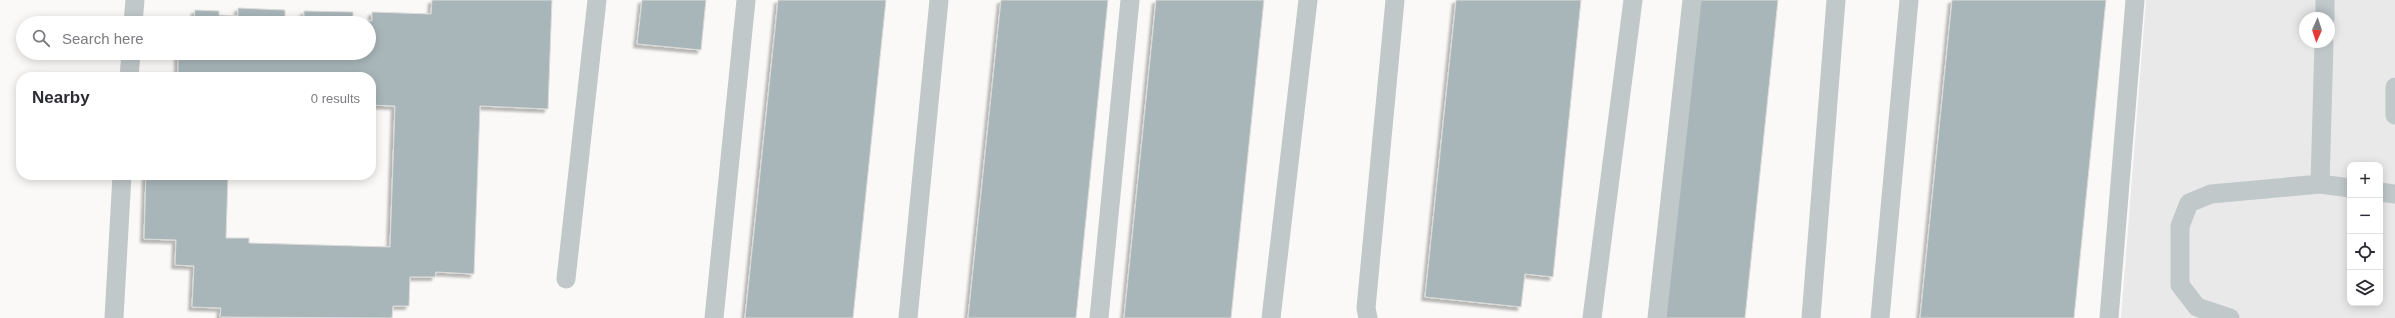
<!DOCTYPE html>
<meta charset="utf-8">
<style>
:root{--surface:#fff;--page:#f2f2f3;--text:#2b2b33;--muted:#7c7c81;--line:#e1e1e2}
body{margin:0;font-family:Helvetica,sans-serif;background:var(--page);color:var(--text)}
.controls{position:absolute;right:12px;bottom:12px;display:grid;overflow:hidden;border-radius:8px;box-shadow:0 2px 10px #0003}
.controls button{width:36px;height:36px;display:grid;place-items:center;padding:0;border:0;border-bottom:1px solid var(--line);background:var(--surface);color:var(--text);font:20px sans-serif}
.compass{position:absolute;left:2299px;top:12px;width:36px;height:36px;border-radius:50%;background:var(--surface);box-shadow:0 2px 10px #0003;rotate:183deg}
.list{margin:0;padding:0;list-style:none}
h2{display:flex;justify-content:space-between;align-items:center;height:52px;margin:0;padding:0 16px;font-size:17px}
h2 small{font-size:13px;font-weight:400;color:var(--muted)}
.icon{flex:none;width:22px;height:22px;fill:none;stroke:currentColor;stroke-width:2;stroke-linecap:round;stroke-linejoin:round}
.map{position:relative;flex:none;width:2395px;height:318px;overflow:hidden}
.search{position:absolute;background:var(--surface);box-shadow:0 2px 10px #0003;left:16px;top:16px;width:360px;height:44px;display:flex;align-items:center;gap:10px;box-sizing:border-box;padding:0 14px;border-radius:22px;color:var(--muted);font-size:15px}
.panel{position:absolute;background:var(--surface);box-shadow:0 2px 10px #0003;left:16px;top:72px;width:360px;height:108px;border-radius:16px}
.map>svg:first-child{display:block}
</style>
<div class="map">
<svg width="2395" height="318" viewBox="0 0 2395 318">
<defs>
<filter id="shadow"><feDropShadow dx="-3.5" dy="3.5" stdDeviation="1" flood-color="#0004"/></filter>
</defs>
<rect width="100%" height="100%" fill="#faf9f7"/>
<path fill="#e8e9e8" fill-rule="evenodd" d="M2146,0h249v318h-274zM2305,18h24v24h-24zM2350,165h30v138h-30z"/>
<path fill="#a9b6b9" stroke="#dcdbd9" filter="url(#shadow)" d="M432,0h120l-4,109 -68,-3 -6,168 -38,-2 -1,5h-25l-1,29h-16l-1,12 -172,-1 1,-9 -29,-1 2,-41 -19,-1 1,-25 -32,-1 2,-64h82l-2,63h23v5l141,4 5,-141 -24,-1v-28h-193v-24h191v-30h-175l1,-13 24,1v4l19,1v-8l47,2v8l19,1v-8l49,1v8l19,1v-9l59,2z
M642,0h64l-5,50 -64,-6z
M778,0h108l-33,318h-108z
M1001,0h107l-32,318h-108z
M1156,0h108l-33,318h-107z
M1456,0h125l-28,277 -28,-3 -4,33 -96,-10z
M1694,0h84l-33,318h-82z
M1952,0h154l-32,318h-154z"/>
<g fill="none" stroke-linecap="round" stroke-linejoin="round">
<path stroke="#c0c8ca" stroke-width="19" d="M2325,18v-18
M133,23l2,-23
M129,77l2,-24
M2395,87v28
M2320,184l4,-142
M2380,192l15,2
M566,279l31,-279
M114,318l8,-143
M714,318l32,-318
M908,318l31,-318
M1099,318l31,-318
M1271,318l37,-318
M1368,318l-2,-10 29,-308
M1592,318l41,-318
M1657,318l35,-318
M1811,318l25,-318
M1880,318l29,-318
M2109,318l26,-318
M2230,318l-33,-11 -17,-22v-59l9,-23 22,-9 109,-10 30,4"/>
</g>
</svg>
<div class="controls">
<button>+</button>
<button>−</button>
<button><svg class="icon" aria-label="locate" viewBox="0 0 24 24"><circle cx="12" cy="12" r="6"/><path d="M12 2v4M12 18v4M2 12h4M18 12h4"/></svg></button>
<button><svg class="icon" aria-label="layers" viewBox="0 0 24 24"><path d="M12 4l9 5-9 5-9-5zM3 14l9 5 9-5"/></svg></button>
</div>
<svg class="compass" viewBox="-18 -18 36 36"><path d="M0-13l5 13h-10z" fill="#e53935"/><path d="M0 13l5-13h-10z" fill="#7c7c81"/></svg>
<div class="search"><svg class="icon" aria-label="search" viewBox="0 0 24 24"><circle cx="10" cy="10" r="6"/><path d="M15 15l6 6"/></svg>Search here</div>
<section class="panel">
<h2>Nearby<small>0 results</small></h2>
<ul class="list">
</ul>
</section>
</div>
